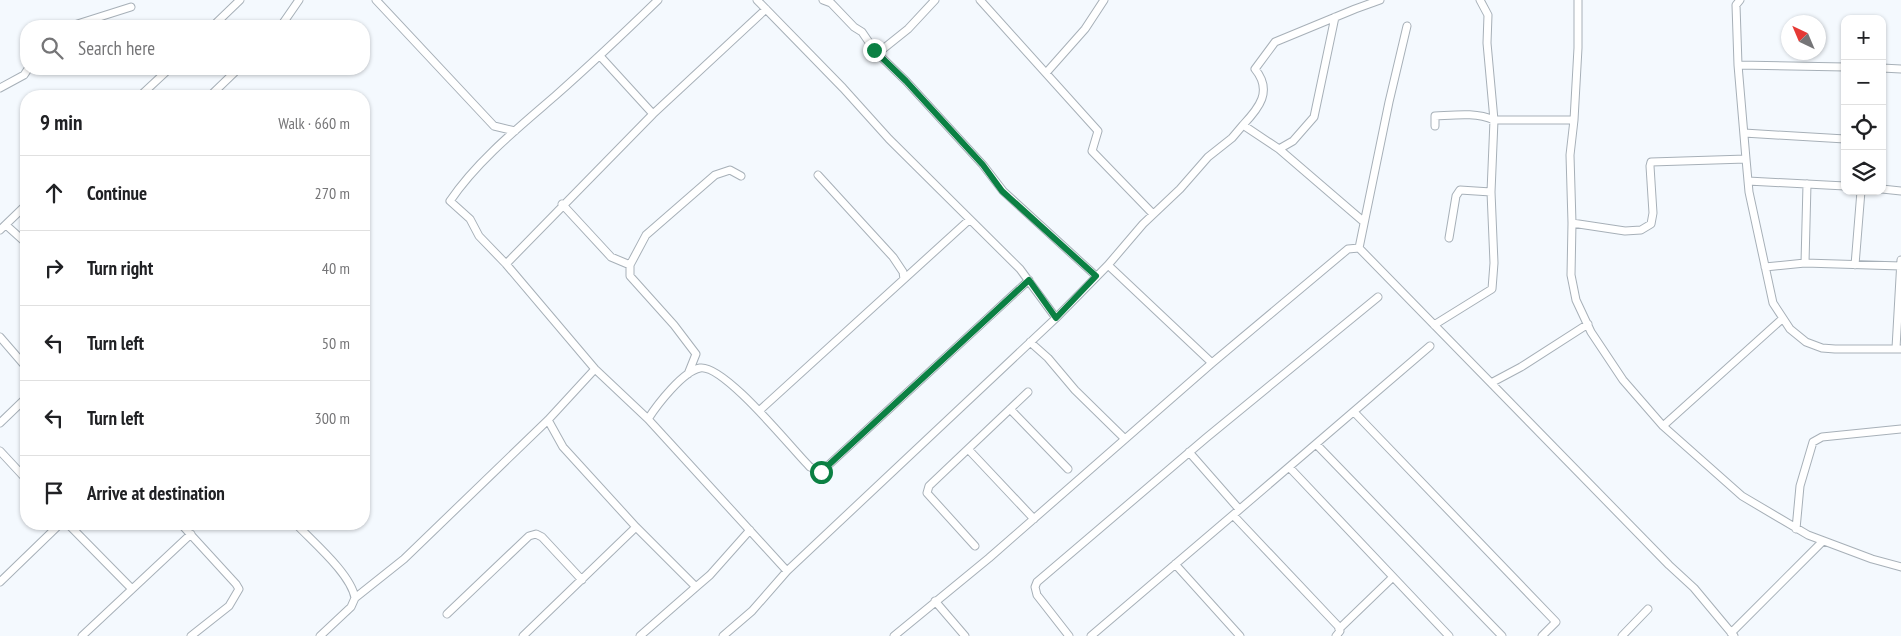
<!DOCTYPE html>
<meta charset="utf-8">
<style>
:root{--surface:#fff;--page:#f2f2f2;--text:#202124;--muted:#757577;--line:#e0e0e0}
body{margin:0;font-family:"PT Sans Narrow",sans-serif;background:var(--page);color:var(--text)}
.controls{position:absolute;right:15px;top:15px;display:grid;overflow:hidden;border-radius:10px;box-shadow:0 1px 4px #0004}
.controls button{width:45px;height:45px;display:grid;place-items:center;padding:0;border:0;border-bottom:1px solid var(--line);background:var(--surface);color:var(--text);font:25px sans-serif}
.compass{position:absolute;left:1781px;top:15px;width:45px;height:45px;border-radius:50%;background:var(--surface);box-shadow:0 1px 4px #0004;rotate:316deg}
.stop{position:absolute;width:15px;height:15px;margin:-11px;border:4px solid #0b8043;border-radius:50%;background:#fff}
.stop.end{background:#0b8043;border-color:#fff;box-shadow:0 1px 5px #0008}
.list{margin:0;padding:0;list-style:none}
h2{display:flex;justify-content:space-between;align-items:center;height:65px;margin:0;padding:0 20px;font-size:21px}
h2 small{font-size:16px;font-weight:400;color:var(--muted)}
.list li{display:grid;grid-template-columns:32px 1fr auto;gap:15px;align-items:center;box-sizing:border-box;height:75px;padding:0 20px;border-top:1px solid var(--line)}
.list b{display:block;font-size:19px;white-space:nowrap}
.list em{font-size:16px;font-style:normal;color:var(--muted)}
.icon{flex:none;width:28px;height:28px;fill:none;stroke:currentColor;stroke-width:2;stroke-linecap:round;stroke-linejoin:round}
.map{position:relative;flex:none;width:1901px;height:636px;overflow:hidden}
.search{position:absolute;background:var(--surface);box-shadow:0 1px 4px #0004;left:20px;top:20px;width:350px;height:55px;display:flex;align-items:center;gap:12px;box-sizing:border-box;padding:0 18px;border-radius:20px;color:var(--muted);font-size:19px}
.panel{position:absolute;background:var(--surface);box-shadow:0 1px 4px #0004;left:20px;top:90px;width:350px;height:440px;border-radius:20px}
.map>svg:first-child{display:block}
</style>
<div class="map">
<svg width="1901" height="636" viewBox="0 0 1901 636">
<rect width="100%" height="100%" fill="#f4f9fe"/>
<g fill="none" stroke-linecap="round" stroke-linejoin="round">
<defs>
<path id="street" d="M376,0l118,126 21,5
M658,0c-34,33 -68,65 -103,96 -36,31 -78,65 -105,105l20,18 9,17 27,28 89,105 53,50 139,152
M757,0l86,88 46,51 131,130 36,49
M823,0l8,3 23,24 8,5 13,19 31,30 77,84 20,26 93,85
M980,0l118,131 -6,20 61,63
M1578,0v48l-4,72 -4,35 2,68 -1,52 5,25 15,32 32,48 40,46 79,70 66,39 64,24 29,8
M71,26l60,-19
M213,26l27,-26
M281,26l18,-26
M878,53l30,-24 27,-29
M600,56l53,58
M1738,65l-2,-60 4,-5
M1882,68l19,1
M1046,73l39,-44 19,-29
M0,88l24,-13 4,-6
M140,96l29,-27
M210,96l28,-27
M1243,125c16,-17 30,-34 12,-56l20,-27 80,-33 25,-9
M1435,126v-10c20,-1 41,-4 59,4h80
M1744,133l101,6
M1279,149l14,-8 21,-24 21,-100
M1746,159l3,33 24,111 17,26 16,13 16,6 13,1h66
M818,175l75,82 10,15 1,7
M1748,181l97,5
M1882,189l19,2
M562,204l49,53 19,8
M1572,223l53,8 16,-1 10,-6 2,-11 -3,-47 1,-4 95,-3 -8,-94 107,2
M6,225l20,18
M0,230l26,-25
M1449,238l7,-42 4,-6 31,2
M1359,248l30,-146 18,-76
M1805,263l2,-79
M506,264l147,-150 113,-105
M1108,265l104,98
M1855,265l6,-74
M1765,267l40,-4 96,3
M1434,325l58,-36 2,-26 -3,-71 3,-72 -7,-77 1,-28 -8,-15
M0,337l26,30
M1030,342l18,16 27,32 50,49
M1896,348l5,-88
M688,374l8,-20 -22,-29 -44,-49v-11l16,-30 69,-60 15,-5 11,6
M1491,383l30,-16 67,-43
M1010,409l58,60
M759,411l210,-191
M1354,412l202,210 -14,14
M648,419c9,-14 35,-48 52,-51 24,-4 91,80 110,99l11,5 208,-192
M548,420l15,27 73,80 60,60 14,-12 40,-45
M0,423l26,-25
M1663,426l119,-107
M1316,444l186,192
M968,449l66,70
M0,451l26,28
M1189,452l50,57
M1289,467l160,169
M1233,515l197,-169
M68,524l63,64
M181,524l55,60 3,5 -10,17 -38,30
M296,524c17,18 55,50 59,74
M1796,529l4,-43 13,-44 9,-5 79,-8
M975,546l-48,-53 2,-7 99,-94
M1175,564l65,72
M0,582l60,-58
M935,601l30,35
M447,614l82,-78 7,-2 6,3 40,43
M1339,629l54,-52
M1731,633l92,-92
M82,636l109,-102
M320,636l31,-29 4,-9 49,-39 144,-139 47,-51
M523,636l113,-109
M640,636l56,-49
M723,636l29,-25 35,-40 269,-253 52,-53 35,-41 37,-35 28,-32 24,-19 11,-13 36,24 85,73
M894,636l95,-78 223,-195 136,-114 11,-1 310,317 25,23 40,48
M1069,636l-32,-41 -2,-8 2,-5 169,-144 172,-141
M1091,636l142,-121 105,111 2,5 -4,5
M1622,636l26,-27"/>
</defs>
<use href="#street" stroke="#a7b0b8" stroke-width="9"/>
<use href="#street" stroke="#fff" stroke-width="7"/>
</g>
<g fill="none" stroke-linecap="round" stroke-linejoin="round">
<path stroke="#0b8043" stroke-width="6" d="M821,472l208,-192 27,38 40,-42 -94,-85 -19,-26 -77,-84 -32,-31"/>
</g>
</svg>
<div class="controls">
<button>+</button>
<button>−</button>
<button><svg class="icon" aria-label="locate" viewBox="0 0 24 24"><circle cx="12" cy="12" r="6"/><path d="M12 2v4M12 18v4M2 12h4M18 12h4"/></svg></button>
<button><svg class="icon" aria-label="layers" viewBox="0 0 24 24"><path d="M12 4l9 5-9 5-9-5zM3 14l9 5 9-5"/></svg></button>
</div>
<svg class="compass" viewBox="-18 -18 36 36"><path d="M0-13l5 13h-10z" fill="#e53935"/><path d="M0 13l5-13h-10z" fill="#757577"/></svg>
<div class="stop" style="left:821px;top:472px"></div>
<div class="stop end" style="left:874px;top:50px"></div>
<div class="search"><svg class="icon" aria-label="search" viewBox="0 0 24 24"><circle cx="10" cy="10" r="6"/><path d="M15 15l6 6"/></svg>Search here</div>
<section class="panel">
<h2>9 min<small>Walk · 660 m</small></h2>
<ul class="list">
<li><svg class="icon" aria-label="ahead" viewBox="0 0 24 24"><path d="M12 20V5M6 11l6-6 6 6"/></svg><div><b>Continue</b></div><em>270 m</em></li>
<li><svg class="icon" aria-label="right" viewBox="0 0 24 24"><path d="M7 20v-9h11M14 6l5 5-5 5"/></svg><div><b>Turn right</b></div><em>40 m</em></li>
<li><svg class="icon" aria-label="left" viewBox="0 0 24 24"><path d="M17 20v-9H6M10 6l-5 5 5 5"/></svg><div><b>Turn left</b></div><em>50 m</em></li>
<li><svg class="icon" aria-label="left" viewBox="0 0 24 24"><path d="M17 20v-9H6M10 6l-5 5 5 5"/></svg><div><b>Turn left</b></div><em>300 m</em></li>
<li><svg class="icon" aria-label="arrive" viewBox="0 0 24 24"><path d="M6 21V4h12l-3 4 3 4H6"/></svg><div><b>Arrive at destination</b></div></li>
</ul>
</section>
</div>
